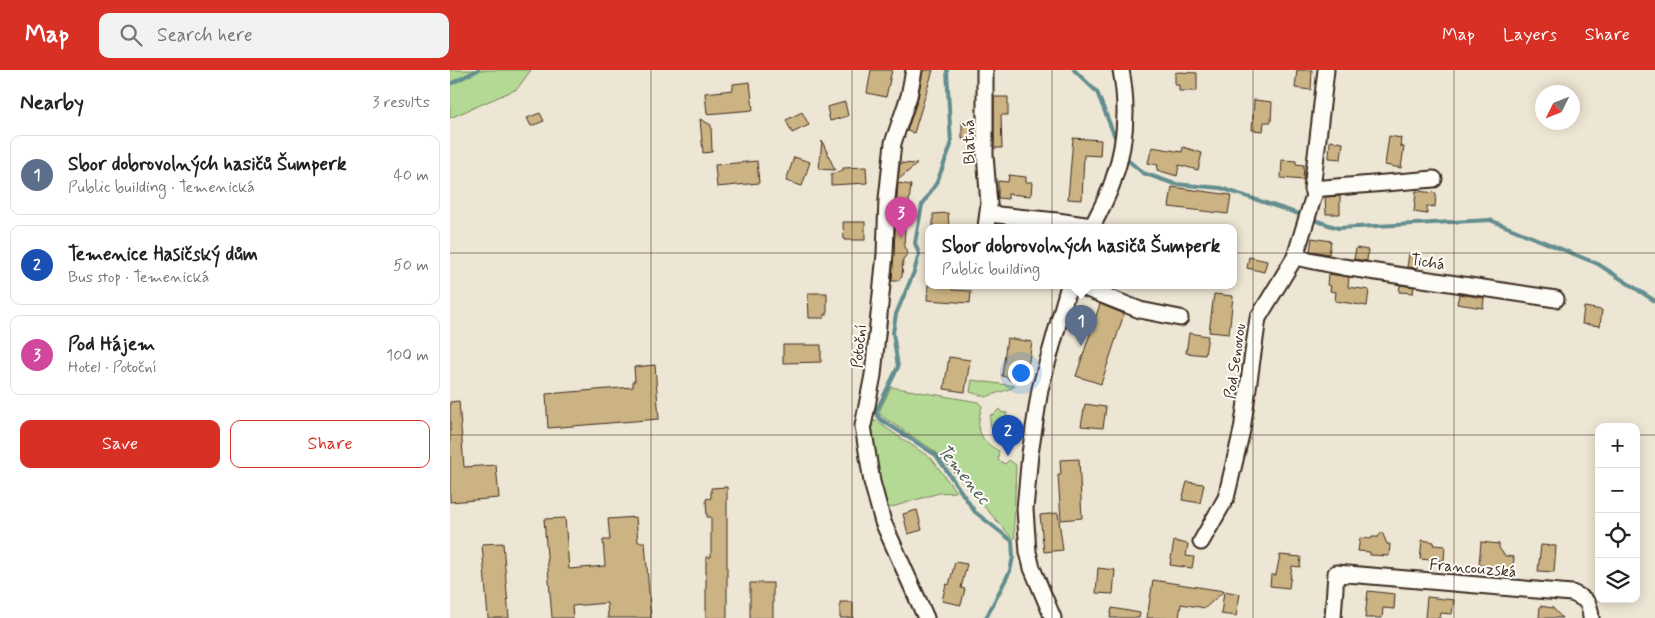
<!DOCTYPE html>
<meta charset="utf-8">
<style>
:root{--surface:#fff;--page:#f2f2f2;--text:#222;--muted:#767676;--line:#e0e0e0;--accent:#d93025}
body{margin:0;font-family:Mynerve,sans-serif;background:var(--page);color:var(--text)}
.controls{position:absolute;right:15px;bottom:15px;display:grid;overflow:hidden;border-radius:10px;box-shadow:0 2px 12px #0003}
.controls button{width:45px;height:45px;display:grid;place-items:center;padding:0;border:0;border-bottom:1px solid var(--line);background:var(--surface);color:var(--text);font:25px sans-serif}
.compass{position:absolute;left:1085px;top:15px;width:45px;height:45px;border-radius:50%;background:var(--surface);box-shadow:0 2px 12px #0003;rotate:227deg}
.you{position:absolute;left:570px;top:302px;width:18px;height:18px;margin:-12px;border:4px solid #fff;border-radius:50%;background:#1a73e8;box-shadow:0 0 0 8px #1a73e833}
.badge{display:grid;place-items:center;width:32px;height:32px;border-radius:50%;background:var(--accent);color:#fff;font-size:16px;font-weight:700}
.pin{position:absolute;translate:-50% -41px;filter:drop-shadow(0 1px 2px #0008)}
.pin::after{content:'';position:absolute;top:26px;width:18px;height:15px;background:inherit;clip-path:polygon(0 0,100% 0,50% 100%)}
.popup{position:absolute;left:475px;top:154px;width:312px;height:65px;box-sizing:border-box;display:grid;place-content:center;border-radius:10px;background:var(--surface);filter:drop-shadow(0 1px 4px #0005);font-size:16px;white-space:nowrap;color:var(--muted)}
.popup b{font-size:19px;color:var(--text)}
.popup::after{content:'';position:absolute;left:50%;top:100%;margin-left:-10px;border:10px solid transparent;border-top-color:var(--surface)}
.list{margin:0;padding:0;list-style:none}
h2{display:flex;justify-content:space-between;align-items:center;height:65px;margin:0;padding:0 20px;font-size:21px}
h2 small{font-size:16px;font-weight:400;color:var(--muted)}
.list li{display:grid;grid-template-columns:32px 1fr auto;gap:15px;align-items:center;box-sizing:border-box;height:80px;margin:0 10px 10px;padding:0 10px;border:1px solid var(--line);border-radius:10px}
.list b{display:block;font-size:19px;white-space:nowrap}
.list p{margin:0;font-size:16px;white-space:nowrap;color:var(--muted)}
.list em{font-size:16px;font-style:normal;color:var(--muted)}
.actions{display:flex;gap:10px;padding:15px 20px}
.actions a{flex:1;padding:11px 0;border:1px solid var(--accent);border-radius:10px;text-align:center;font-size:18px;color:var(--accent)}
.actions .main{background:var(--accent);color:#fff}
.icon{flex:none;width:28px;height:28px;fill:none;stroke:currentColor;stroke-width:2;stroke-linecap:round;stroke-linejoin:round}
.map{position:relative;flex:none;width:1205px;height:548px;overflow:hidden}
header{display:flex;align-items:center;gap:30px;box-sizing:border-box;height:70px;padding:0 25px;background:var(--accent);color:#fff}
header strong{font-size:24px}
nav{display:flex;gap:28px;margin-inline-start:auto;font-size:18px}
.search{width:350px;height:45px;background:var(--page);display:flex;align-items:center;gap:12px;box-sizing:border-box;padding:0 18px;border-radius:10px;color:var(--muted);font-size:19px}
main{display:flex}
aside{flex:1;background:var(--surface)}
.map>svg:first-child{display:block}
</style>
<header>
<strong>Map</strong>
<div class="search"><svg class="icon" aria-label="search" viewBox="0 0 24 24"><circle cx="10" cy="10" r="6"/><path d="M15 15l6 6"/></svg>Search here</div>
<nav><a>Map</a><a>Layers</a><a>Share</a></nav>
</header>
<main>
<aside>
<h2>Nearby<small>3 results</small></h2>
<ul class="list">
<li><span class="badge" style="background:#5c6f8a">1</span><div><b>Sbor dobrovolných hasičů Šumperk</b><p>Public building · Temenická</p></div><em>40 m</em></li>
<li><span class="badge" style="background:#1a4fb4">2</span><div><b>Temenice Hasičský dům</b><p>Bus stop · Temenická</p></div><em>50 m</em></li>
<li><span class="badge" style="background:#d1479c">3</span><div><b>Pod Hájem</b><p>Hotel · Potoční</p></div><em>100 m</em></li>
</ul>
<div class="actions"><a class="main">Save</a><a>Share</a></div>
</aside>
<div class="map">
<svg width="1205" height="548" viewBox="0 0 1205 548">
<rect width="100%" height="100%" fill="#eee6d4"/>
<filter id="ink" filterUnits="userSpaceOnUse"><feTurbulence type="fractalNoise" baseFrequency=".02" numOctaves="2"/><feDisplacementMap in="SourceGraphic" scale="10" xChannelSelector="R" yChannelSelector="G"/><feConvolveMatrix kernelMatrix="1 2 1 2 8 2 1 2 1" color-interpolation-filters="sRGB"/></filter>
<g filter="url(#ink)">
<path fill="#b3d995" stroke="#77825a" d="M0,0h81l-14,19 -67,29z
M522,310l43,6c-7,5 -20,7 -29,11l-16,-5z
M441,317l87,15 4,4c-7,23 -3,34 17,45l-1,9 7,4 4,-4 7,5 -2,58 1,15 -2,1 -77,-87 -53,-35 -4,-5z
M549,339l2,3 6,1 -3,23 -5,2c-7,-6 -11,-14 -8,-24l2,1z
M426,351l56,38 24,33 -17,1 -57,17 -15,-88z"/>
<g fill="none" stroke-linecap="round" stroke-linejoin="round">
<path stroke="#648e8f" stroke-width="4" d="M497,0l4,75 -14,37 -15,23 -7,38 4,11 -5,18 -18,42 -3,19 5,34 -22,45 4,7 56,36 39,57 37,29 1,16 -3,14 -24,47
M624,0l23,22 20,50
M0,14l28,-14
M674,87l19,16 32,11 46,4 84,28
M861,149l27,9 152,-8 108,44 57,37"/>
</g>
<path fill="#ccb383" stroke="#3b2a1e" d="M421,0h21l-6,27 -19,-4z
M473,0h10l-19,63 -7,-2 11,-33z
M847,0h15l-1,20 -16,-2z
M729,2l18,1v18h-18v-6h-4v-12z
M300,12l3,28 -46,4 -2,-21 28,-3v-6z
M544,27h14v18h-7l1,33h-8z
M804,30l18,2 -1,20h-7l-1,9 -11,-1z
M395,32l3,14 -18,5 -3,-14z
M352,42l7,13 -17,8 -6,-13z
M90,43l4,8 -13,5 -4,-8z
M250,49l11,6 1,27 -9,1z
M512,51h14v18h-14z
M939,66l12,2 -1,8 4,1 -3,21 -16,-3z
M623,68l28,2 -1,16 -16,-1 -2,45 -14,-1z
M372,71l8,18 5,11 -16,-1z
M880,71l13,2 -2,16 -12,-1z
M702,77l30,5 1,-5 19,6 -4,17 -19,-5 -2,11 -20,-6 1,-5 -10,-2z
M344,87l16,5 -8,24 -16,-5z
M832,90l14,1v3l8,1 -1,15 -22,-2z
M307,91l2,22 -42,4 -2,-22z
M450,93l17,1 -19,16z
M416,97l1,16 -36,2v-11l12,-4v-2z
M559,105l17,2v5h6l-1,14 -23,-2v5l-10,-1v-17l10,1z
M448,113l13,2 -3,25h-2l-2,37 3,4 -1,5 -3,3 -1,18 -5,4h-5z
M722,117l59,8 -3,19 -59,-7z
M966,121l20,2 -1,14 -8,-1v8l-13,-2z
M890,126v18h-14l-1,-17z
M498,143l1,14h-16v-13z
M393,152h22v18h-21z
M862,168l19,3 -2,13 -19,-3z
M906,178l12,2 -1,11 -13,-2z
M959,184l11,1 -2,13 -11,-1z
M799,187l18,4 -3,11 -17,-4z
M878,204l21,3 -1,10 21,3 -2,16 -32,-5 1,-9 -6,-1 1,-5 -4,-1z
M478,215h13v2h12l-1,3 19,1 -1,12 -43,-3z
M950,215l14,2 -1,6 -14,-1z
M358,223h19v22h-3v3h-15z
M764,224l19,2 -4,38 -20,-2z
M1009,224l25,4 -1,10 -26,-4z
M650,234l24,10 -23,70 -25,-8z
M1134,237l18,3 -2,16 -18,-2z
M739,263l19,3 -3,19 -19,-2z
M557,268l25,4 -6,37h-2l-1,3 -14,-2 -2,-3 -5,-1z
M333,275h38v17l-38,1z
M499,287l21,3 -5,32 -21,-3z
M205,295l4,54 -111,9 -2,-34 87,-7v-6h2l-1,-14z
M9,331l5,66 32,-2 3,33 -49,4v-100z
M635,334l21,3 -3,21 -22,-2z
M629,389l3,59 -21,2 -3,-45h3l-1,-15z
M737,412l17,2 -4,19 -18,-3z
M277,417v131h-21v-61h5v-40h-4l-1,-18 5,-1v-10z
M467,440l5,20 -14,4 -5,-20z
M608,443l5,37 -19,2 -4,-37z
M186,447l2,25h7l6,76h-43l-1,-15 -35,3 1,12h-21l-8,-99 21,-1 4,51 36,-3 -2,-26h7l-2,-21z
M932,462l5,12h3l-1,12 -19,-1v-3l-12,-1 2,-13 11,1 1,-2h6z
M972,470l12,2 -1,3 12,1 -1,15 -24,-2z
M724,471l14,3 -2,12 8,1 -2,11 -22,-3z
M1031,472l18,2v4l6,8 9,1 -1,11 -34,-3z
M53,473l6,75h-21l-6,-74z
M1091,475l15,1 -2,26 -16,-1z
M830,485l21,2 -1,10 -8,-1 -3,22 -19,-2 1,-11h5z
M505,492l12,2 -6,24 4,1 -4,16 -19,-4 4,-17 3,1z
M648,498l17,2 -2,24 -17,-1z
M703,510l32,5 39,6 -19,17 -24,-4 -2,14h-32z
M300,513h23v35h-23z
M774,521l16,3 -4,22 -15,-2z
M918,521l27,3 -1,15 -11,-1 -1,10h-17z
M977,527l27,3 -2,14 -11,-1 -1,5h-15z
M390,532h13v16h-13z
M1090,536l13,2 9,10h-23z
M662,538l28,5 -1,5h-29z"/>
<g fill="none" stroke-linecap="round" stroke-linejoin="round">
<defs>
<path id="minor" d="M464,0l-5,26 -16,47 -6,56 -2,55 -12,121 -10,51 9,56 11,40 43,96
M535,0v85l4,49 -3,23
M862,119l122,-10
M538,144l69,7 35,5
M642,157c7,-15 16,-30 21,-46 13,-36 15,-74 8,-111
M845,187l48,10 213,32
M627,215l63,25 40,8
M751,472l25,-44 16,-68 16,-112 37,-61 19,-62 -2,-6 14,-119
M603,548l-21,-50 -4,-16 -3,-43 5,-55 10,-65 29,-104
M883,548l3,-45 236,20c14,6 18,9 19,25"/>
</defs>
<use href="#minor" stroke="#3b2a1e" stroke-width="19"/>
<use href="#minor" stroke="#fdfcf7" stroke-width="15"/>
</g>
</g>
<path fill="none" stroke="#3b2a1e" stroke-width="1" stroke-opacity="0.55" d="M201,0v548M402,0v548M602,0v548M803,0v548M1004,0v548M0,183h1205M0,365h1149M1186,365h19"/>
<g text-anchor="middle" stroke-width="4" stroke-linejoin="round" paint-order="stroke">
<g font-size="16" fill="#3b2a1e" stroke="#fdfcf7">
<text transform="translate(518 72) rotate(-91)" y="6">Blatná</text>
<text transform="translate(978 191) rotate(9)" y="6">Tichá</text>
<text transform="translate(408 276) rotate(-84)" y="6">Potoční</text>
<text transform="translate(784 291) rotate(-82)" y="6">Pod Senovou</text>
<text transform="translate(1023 497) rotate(5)" y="6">Francouzská</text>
</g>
<g font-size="18" font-style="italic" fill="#505c57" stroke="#fdfcf7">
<text transform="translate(514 404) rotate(51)" y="6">Temenec</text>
</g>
</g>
</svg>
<div class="controls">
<button>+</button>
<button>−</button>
<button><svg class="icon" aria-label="locate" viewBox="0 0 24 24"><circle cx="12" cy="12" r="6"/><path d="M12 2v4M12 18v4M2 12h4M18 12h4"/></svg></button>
<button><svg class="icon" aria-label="layers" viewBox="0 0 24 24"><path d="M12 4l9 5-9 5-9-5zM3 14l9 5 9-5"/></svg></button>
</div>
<svg class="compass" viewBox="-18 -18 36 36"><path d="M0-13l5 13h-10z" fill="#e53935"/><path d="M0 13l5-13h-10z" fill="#767676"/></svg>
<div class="you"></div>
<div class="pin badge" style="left:631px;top:276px;background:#5c6f8a">1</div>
<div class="popup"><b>Sbor dobrovolných hasičů Šumperk</b>Public building</div>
<div class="pin badge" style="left:558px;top:386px;background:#1a4fb4">2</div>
<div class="pin badge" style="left:451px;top:168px;background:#d1479c">3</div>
</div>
</main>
